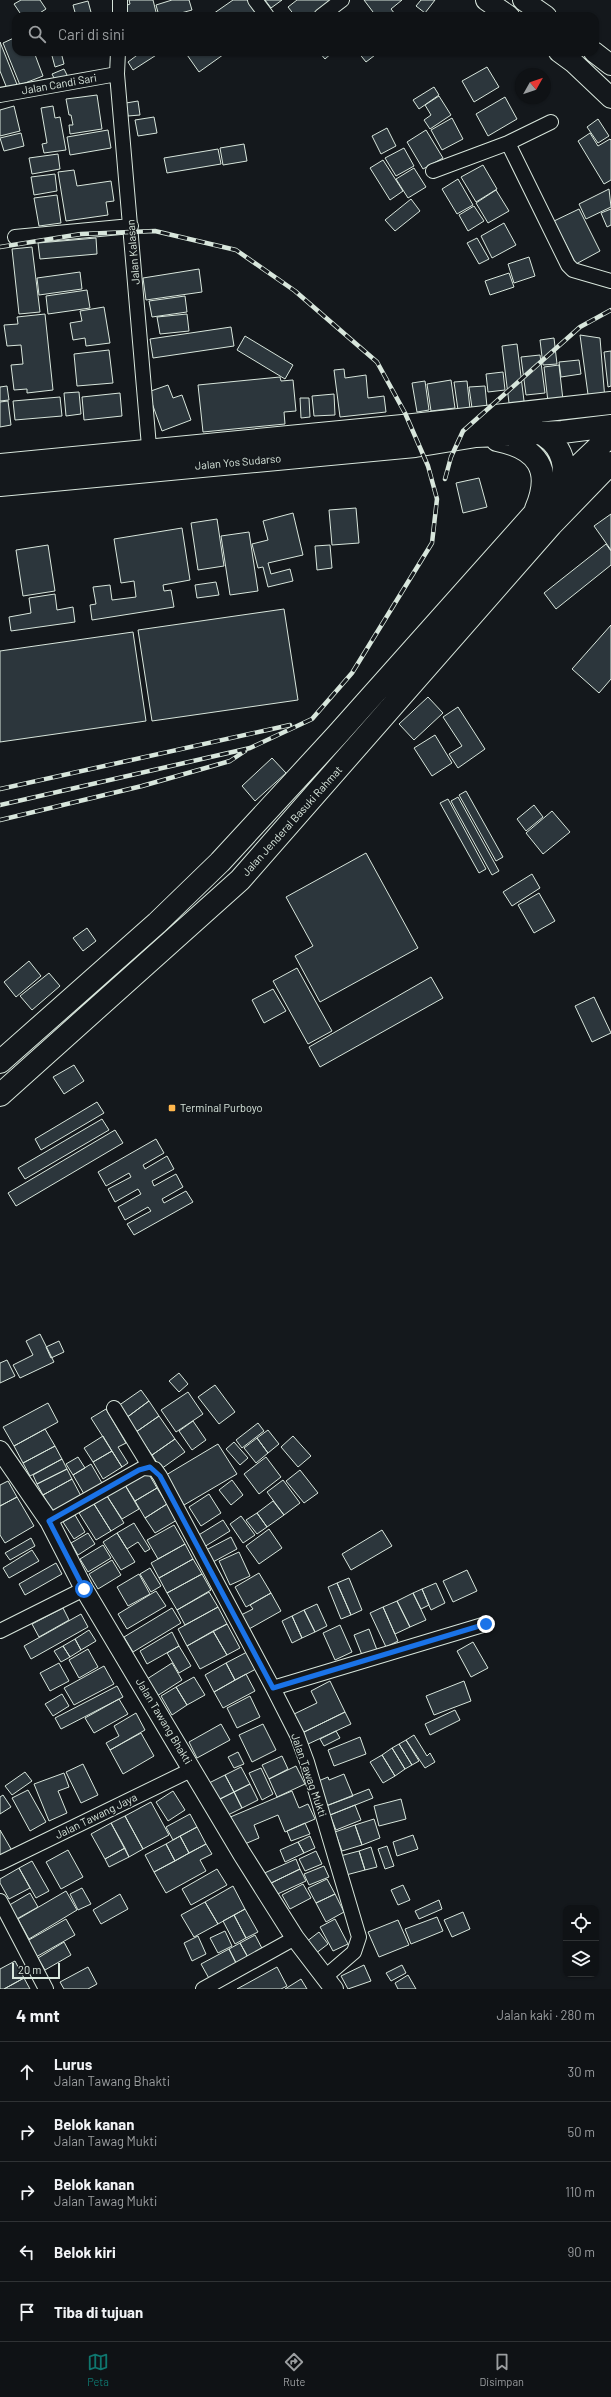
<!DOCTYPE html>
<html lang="id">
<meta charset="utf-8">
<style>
:root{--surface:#0f1215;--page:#1d2022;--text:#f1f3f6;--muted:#9b9ea0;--line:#2f3234;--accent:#0f766e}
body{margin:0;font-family:Barlow,sans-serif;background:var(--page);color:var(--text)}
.controls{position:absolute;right:12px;bottom:12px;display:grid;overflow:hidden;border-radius:8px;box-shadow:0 1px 3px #0004}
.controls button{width:36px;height:36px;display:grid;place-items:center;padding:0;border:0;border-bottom:1px solid var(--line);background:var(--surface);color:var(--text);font:20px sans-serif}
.compass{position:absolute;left:515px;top:68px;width:36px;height:36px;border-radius:50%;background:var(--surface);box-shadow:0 1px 3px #0004;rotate:50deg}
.scale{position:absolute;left:12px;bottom:10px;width:48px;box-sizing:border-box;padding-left:4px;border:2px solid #d8e6dc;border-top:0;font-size:11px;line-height:14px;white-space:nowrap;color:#d8e6dc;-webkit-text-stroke:3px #14181c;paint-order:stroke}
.stop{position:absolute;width:12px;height:12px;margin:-9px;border:3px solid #1a73e8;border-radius:50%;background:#fff}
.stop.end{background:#1a73e8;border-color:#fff;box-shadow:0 1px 4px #0008}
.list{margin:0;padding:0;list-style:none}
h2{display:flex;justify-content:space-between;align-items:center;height:52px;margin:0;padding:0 16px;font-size:17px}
h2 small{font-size:13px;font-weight:400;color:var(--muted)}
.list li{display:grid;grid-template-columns:26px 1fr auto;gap:12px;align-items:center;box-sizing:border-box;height:60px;padding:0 16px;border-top:1px solid var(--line)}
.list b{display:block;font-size:15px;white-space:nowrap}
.list p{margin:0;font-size:13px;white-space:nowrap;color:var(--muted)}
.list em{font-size:13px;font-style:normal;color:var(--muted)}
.icon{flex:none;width:22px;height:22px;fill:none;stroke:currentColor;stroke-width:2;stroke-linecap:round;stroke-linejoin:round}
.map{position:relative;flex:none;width:611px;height:1989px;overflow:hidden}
.search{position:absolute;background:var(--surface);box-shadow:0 1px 3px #0004;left:12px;right:12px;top:12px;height:44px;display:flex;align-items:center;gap:10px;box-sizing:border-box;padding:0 14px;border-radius:12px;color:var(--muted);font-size:15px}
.sheet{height:352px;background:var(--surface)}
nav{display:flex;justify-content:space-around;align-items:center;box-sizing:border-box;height:56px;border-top:1px solid var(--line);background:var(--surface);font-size:11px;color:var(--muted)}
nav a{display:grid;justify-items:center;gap:2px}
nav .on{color:var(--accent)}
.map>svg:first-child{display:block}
</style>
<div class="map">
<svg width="611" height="1989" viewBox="0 0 611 1989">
<rect width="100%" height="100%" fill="#14181c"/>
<path fill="#2c363c" stroke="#d8e6dc" d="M21,0h19l6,9 -11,7h-13l-8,-12z
M129,0h24l4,16 -30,-2 -2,-8 5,-2z
M172,0h17l3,10 -22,6h-11l-3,-11z
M233,0h15l11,16h-49z
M265,0h17l-11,8z
M297,0h37l-16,16h-23l-7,-9z
M364,0h38l-11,9 4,5 -2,2h-17z
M421,0h14l-10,13 -9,-7z
M88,1l4,15h-16l-3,-11z
M16,37v15h18l9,24 -23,9 -17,-42z
M0,42l18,45 -10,4 -8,-20z
M51,52h10l3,12 -9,3z
M87,52h13l-12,3z
M139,52h22l-28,18 -5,-8 12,-9z
M185,52h42l-28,20z
M319,52h14l-8,7z
M358,52h21l-13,10z
M487,67l12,20 -25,15 -12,-21z
M64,69l5,10 -12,5 -5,-10z
M434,87l5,8 -20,14 -6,-9z
M97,95l5,34 -32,5 -1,-9h4l-2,-10h-2l-3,-16z
M439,96l12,19 -21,14 -6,-9 7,-5 -6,-10z
M505,97l12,22 -29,17 -12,-22z
M138,101l2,14 -12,1 -2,-13z
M14,106l6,25 -20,5v-26z
M53,106l2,12 5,-1 6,33 -22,3 -2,-9 5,-1 -6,-35z
M154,117l3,16 -19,3 -3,-16z
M452,118l11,21 -21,11 -11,-20z
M598,119l11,17 -11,7 -11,-16z
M387,128l9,18 -15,8 -9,-18z
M108,130l3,18 -41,7 -3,-18z
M426,130l17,28 -20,11 -16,-27z
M21,133l3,13 -20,5 -4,-13z
M590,133l8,13 12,-7 1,1v40l-7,4 -26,-43z
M244,144l3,17 -24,4 -3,-17z
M404,148l10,18 -18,10 -11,-18z
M218,149l3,15 -54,9 -3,-15z
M58,154l2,15 -28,5 -3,-16z
M383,160l20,31 -13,9 -20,-32z
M483,165l14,24 -21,13 -15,-25z
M414,168l12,19 -18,11 -12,-19z
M74,170l3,16 34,-5 3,20 -8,1 2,13 -42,6 -8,-49z
M55,174l2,17 -23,4 -3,-18z
M458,179l15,26 -16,9 -15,-25z
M609,189l2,18 -25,12 -7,-15z
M496,190l13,21 -21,12 -12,-20z
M57,195l4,28 -22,3 -5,-28z
M411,199l9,12 -25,20 -10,-11z
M474,206l10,15 -16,10 -9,-16z
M579,209l21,42 -24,13 -22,-43z
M611,209v16l-4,2 -6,-14z
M504,223l12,22 -24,13 -11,-22z
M96,238l1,16 -57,5 -2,-16z
M477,238l12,21 -10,5 -12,-21z
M32,247l8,65 -21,2 -7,-65z
M529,257l6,19 -21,7 -6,-19z
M199,269l3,23 -56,8 -3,-22z
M80,272l2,17 -43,6 -2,-17z
M509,273l5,14 -24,8 -5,-14z
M87,290l3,18 -42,6 -2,-18z
M185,296l2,16 -35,5 -3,-16z
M104,307l6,36 -24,3 -1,-8 -12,2 -3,-17 12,-2 -2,-10z
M45,314l8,76 -26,3v-4l-13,1 -3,-25 12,-1 -2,-19 -14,1 -3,-21 14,-1 -1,-7z
M187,314l2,17 -29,3 -3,-17z
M231,327l3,19 -81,12 -3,-19z
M580,335l20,3 5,62 -16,2z
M245,336l48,29 -8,14 -48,-29z
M554,338l3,26 -14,1 -3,-25z
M517,344l8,65 -15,2 -8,-65z
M109,350l4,33 -36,3 -3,-32z
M611,351v35l-3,1 -4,-35z
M540,355l5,38 -19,2 -5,-38z
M579,360l2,14 -20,3 -2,-15z
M559,365l4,35 -15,2 -4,-35z
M344,369l1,9 21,-3 2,23 16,-2 2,16 -46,5 -6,-47z
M503,372l2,18 -17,2 -2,-18z
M280,377l1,4 12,-1 3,31 -12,1 1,12 -82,8 -5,-47z
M451,380l4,28 -24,3 -4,-27z
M425,381l4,29 -12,2 -5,-29z
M467,381l3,28 -12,1 -4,-28z
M168,385l5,13 9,-3 9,25 -29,11 -14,-39z
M7,386l2,14 -9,1v-14z
M485,386l2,21 -15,1 -3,-21z
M79,392l2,22 -15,2 -2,-23z
M120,393l2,23 -38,4 -2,-23z
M334,394l1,21 -21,1 -2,-20z
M60,397l2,19 -47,4 -2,-19z
M300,398h9l1,19 -9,1z
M8,401l3,24 -11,2v-25z
M479,478l8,29 -24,6 -7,-30z
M356,508l3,35 -27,2 -3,-35z
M293,513l10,42 -35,8 3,11 19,-5 3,12 -25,6 -5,-20 -5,1 -6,-24 16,-4 -5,-19z
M611,514v36l-17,-24z
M217,519l7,47 -26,4 -7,-47z
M182,528l8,52 -27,5 1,6 7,-1 3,17 -82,13 -2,-15 6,-1 -3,-17 17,-2 2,15 24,-3 -2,-16 -13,2 -7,-44z
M249,532l9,59 -28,4 -9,-59z
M606,544l5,7v14l-55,44 -12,-16z
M48,545l7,46 -32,5 -7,-46z
M330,545l2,23 -15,2 -2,-24z
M216,582l3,13 -22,3 -2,-13z
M55,594l2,16 16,-3 2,15 -64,9 -2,-14 22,-4 -2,-15z
M284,609l14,91 -146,21 -14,-91z
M611,625v54l-12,14 -27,-24z
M133,632l13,89 -146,21v-91z
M428,697l15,16 -29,27 -15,-16z
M458,707l27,42 -27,19 -9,-14 13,-8 -19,-29z
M435,735l17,28 -20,13 -18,-28z
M272,758l14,15 -31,28 -13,-15z
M466,791l37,66 -7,4 -37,-66z
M458,797l41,74 -7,4 -41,-74z
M448,799l38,70 -7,4 -39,-70z
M534,805l9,12 -17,14 -9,-12z
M552,811l18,21 -27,22 -17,-21z
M366,853l52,95 -98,54 -25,-46 18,-10 -27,-49z
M532,874l8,14 -28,18 -9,-14z
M539,893l16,28 -21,12 -16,-28z
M87,928l9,13 -13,10 -10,-13z
M29,961l12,15 -25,21 -12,-15z
M297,968l35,63 -24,13 -35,-63z
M49,973l11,13 -28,24 -12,-14z
M431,977l12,21 -123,69 -11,-20z
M273,989l13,22 -22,12 -12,-23z
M594,997l17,36 -19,9 -17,-36z
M74,1065l10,16 -20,13 -11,-17z
M97,1102l7,11 -63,37 -6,-11z
M102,1119l7,11 -84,49 -7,-11z
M115,1130l8,13 -107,63 -8,-13z
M156,1139l8,14 -21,12 2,4 22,-13 7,13 -22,12 2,5 22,-12 7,13 -21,12 2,4 22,-12 7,11 -59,33 -7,-11 24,-13 -3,-4 -23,13 -7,-13 23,-13 -3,-5 -23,13 -7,-13 23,-12 -2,-4 -23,13 -8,-14z
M40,1334l14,28 -34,16 -7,-13 20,-10 -7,-14z
M59,1341l5,11 -13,6 -5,-11z
M7,1360l8,16 -15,7v-20z
M179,1373l9,11 -9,8 -10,-11z
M215,1385l20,27 -16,12 -21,-27z
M141,1390l8,11 -23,17 -8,-12z
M188,1392l15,22 -27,18 -15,-22z
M149,1401l10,15 -23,16 -10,-14z
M48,1403l10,19 -44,24 -11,-19z
M106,1409l20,34 -8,4 10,16 -6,4 -31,-49z
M159,1416l16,23 -23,16 -16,-23z
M193,1421l13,19 -14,10 -13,-19z
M258,1423l6,8 -22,17 -6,-8z
M45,1429l10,17 -32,17 -9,-17z
M268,1430l11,14 -11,9 -11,-15z
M103,1436l9,15 -19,11 -9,-14z
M293,1436l18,20 -13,11 -17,-20z
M257,1438l11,15 -12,10 -12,-15z
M175,1439l10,13 -24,17 -9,-14z
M234,1442l14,16 -8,7 -14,-16z
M218,1444l19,30 -53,31 -18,-30z
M55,1446l7,13 -32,17 -7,-13z
M112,1451l10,16 -19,12 -10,-17z
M78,1457l7,11 -12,7 -7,-11z
M266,1457l15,20 -22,17 -15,-20z
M62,1459l5,10 -30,15 -4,-9z
M91,1464l11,19 -18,11 -11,-19z
M67,1469l5,10 -29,16 -6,-11z
M300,1470l18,23 -14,10 -18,-22z
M147,1471l10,17 -22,13 -10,-16z
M72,1479l9,17 -29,16 -9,-17z
M232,1480l11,15 -12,10 -12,-15z
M283,1480l17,23 -16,12 -17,-23z
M8,1481l9,16 -17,9v-21z
M125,1485l14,24 -17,10 -15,-23z
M157,1488l10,16 -22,14 -10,-17z
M209,1494l12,19 -20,13 -12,-19z
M107,1496l17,27 -13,8 -17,-27z
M17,1497l17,29 -29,17 -5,-8v-29z
M273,1501l11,14 -17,12 -10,-14z
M94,1504l17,27 -15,9 -17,-27z
M167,1504l10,16 -22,13 -10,-15z
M257,1513l10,14 -10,7 -11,-14z
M75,1515l10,17 -11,7 -11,-17z
M241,1516l14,19 -12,8 -13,-19z
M223,1520l7,11 -26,16 -7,-11z
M134,1523l16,26 -5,3 -7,-10 -11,7 -10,-16z
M174,1525l11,19 -27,15 -11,-19z
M269,1529l13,19 -23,16 -13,-18z
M382,1530l10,16 -41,24 -9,-16z
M88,1533l7,11 -17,11 -7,-12z
M117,1533l18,29 -14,8 -18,-28z
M231,1537l6,12 -24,13 -7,-12z
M31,1538l4,8 -25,14 -5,-7z
M185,1544l8,15 -34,19 -8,-15z
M103,1545l8,13 -23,14 -8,-13z
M32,1550l7,11 -30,17 -6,-10z
M239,1552l11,24 -20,9 -11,-24z
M193,1559l9,15 -35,19 -8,-15z
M112,1560l9,15 -23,14 -9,-15z
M56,1563l6,11 -37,21 -6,-11z
M150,1568l11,18 -10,6 -11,-18z
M467,1570l10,21 -24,11 -10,-21z
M259,1573l12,20 -25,14 -11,-20z
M139,1574l11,20 -22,12 -11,-19z
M202,1574l9,16 -34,20 -10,-17z
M349,1578l13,32 -11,5 -14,-32z
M337,1583l14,32 -10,4 -13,-32z
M436,1583l9,20 -14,7 -9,-21z
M422,1589l7,16 -8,4 -8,-16z
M156,1591l10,15 -39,23 -9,-15z
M209,1592l9,15 -33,18 -8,-15z
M271,1593l10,18 -32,18 -8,-14 12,-6 -3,-4z
M413,1593l13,27 -16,7 -13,-26z
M397,1601l13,26 -15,7 -12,-27z
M317,1604l10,22 -12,6 -11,-22z
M218,1607l9,17 -40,22 -9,-17z
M383,1607l15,34 -12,6 -16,-34z
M63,1608l6,12 -30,17 -7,-13z
M172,1608l9,15 -48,29 -9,-15z
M304,1610l11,22 -13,6 -10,-22z
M81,1614l7,13 -57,32 -7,-13z
M292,1616l10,22 -10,5 -10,-22z
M227,1624l13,24 -13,7 -14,-24z
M340,1625l12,27 -17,8 -12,-27z
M369,1629l8,21 -15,5 -8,-20z
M89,1630l7,11 -15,9 -6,-11z
M213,1631l14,24 -27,14 -13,-23z
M172,1632l7,14 -32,18 -7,-13z
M75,1639l6,11 -11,7 -7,-11z
M473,1642l15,26 -17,9 -14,-26z
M63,1646l7,11 -9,5 -7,-11z
M179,1646l12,20 -12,7 -12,-20z
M88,1649l10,18 -19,11 -10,-18z
M247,1652l9,17 -21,11 -9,-17z
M59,1663l10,18 -19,10 -10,-18z
M172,1663l10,17 -25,16 -10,-17z
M226,1663l9,17 -21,12 -9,-17z
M104,1666l10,18 -40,21 -10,-17z
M246,1674l9,17 -32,17 -9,-16z
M194,1677l11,18 -18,10 -11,-18z
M330,1681l15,31 -45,22 -8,-19 25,-12 -6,-12z
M464,1681l7,20 -37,14 -8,-19z
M117,1686l6,11 -62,32 -6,-11z
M176,1687l11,18 -15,10 -11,-19z
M62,1694l7,12 -16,10 -8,-12z
M250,1696l10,21 -23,11 -10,-20z
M119,1699l9,15 -34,19 -9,-15z
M455,1710l5,10 -30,15 -5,-11z
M345,1712l6,12 -45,21 -6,-11z
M136,1713l9,17 -35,20 -4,-7 13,-7 -5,-10z
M221,1724l9,16 -33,18 -8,-16z
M263,1724l13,26 -24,12 -13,-27z
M336,1731l4,7 -16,8 -4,-7z
M141,1733l13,23 -31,18 -13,-24z
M414,1735l13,21 3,-3 5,9 -10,6 -19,-28z
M360,1737l6,17 -32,12 -6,-16z
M406,1740l13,21 -7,4 -13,-21z
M399,1744l13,21 -7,4 -13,-21z
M392,1748l13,21 -10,7 -13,-21z
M238,1752l6,12 -10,4 -6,-11z
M382,1755l13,21 -12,7 -13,-21z
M282,1756l6,13 -19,10 -7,-14z
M83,1764l15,31 -17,8 -15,-31z
M296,1766l9,18 -28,13 -8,-18z
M241,1767l9,17 -16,8 -9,-17z
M261,1768l12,26 -11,6 -13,-27z
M25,1772l7,9 -20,14 -7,-9z
M64,1773l5,14 -11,4 9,22 -18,8 -15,-37z
M344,1774l9,22 -27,10 -10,-24 12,-5 1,3z
M225,1775l9,17 -20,10 -9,-17z
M250,1784l8,16 -16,8 -8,-16z
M369,1789l4,9 -43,17 -4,-9z
M28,1790l18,32 -16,9 -18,-33z
M173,1791l12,19 -17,11 -12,-19z
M292,1791l7,17 9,-4 7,15 -30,13 -7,-17 -24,10 5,13 -19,8 -12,-28z
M234,1792l8,16 -20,10 -8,-16z
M3,1795l8,12 -11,7v-17z
M401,1799l5,20 -27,7 -5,-20z
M151,1802l18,33 -26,14 -18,-33z
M355,1805l6,15 -25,10 -6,-15z
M190,1814l7,13 -24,13 -7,-13z
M125,1816l18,33 -14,8 -18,-34z
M374,1819l6,19 -18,7 -7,-20z
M111,1823l14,25 -20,11 -14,-25z
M305,1823l5,11 -19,7 -4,-10z
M355,1825l7,20 -20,6 -7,-19z
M197,1827l9,17 -17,9 -9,-17z
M0,1830l14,24 -14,4z
M413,1835l5,14 -21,7 -4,-14z
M180,1836l9,17 -14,8 -9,-17z
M310,1836l5,12 -11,5 -6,-11z
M298,1842l6,11 -19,9 -5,-12z
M166,1844l9,17 -21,11 -9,-17z
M206,1844l6,10 -12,6 6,11 -40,22 -12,-21z
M387,1846l7,20 -9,3 -7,-20z
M371,1847l6,20 -12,3 -6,-19z
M125,1848l4,9 -20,10 -4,-8z
M68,1850l15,27 -22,12 -15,-27z
M316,1851l6,13 -17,7 -6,-12z
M359,1851l6,19 -19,5 -6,-19z
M296,1859l4,10 -35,17 -5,-11z
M32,1861l17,30 -13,7 -17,-30z
M324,1866l5,11 -20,8 -5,-11z
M19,1868l11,20 -21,11 -9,-16v-4z
M217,1869l10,16 -36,20 -9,-16z
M300,1869l6,12 -35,16 -6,-11z
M327,1879l8,15 -19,9 -8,-15z
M303,1884l8,14 -21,11 -8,-14z
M403,1885l7,15 -12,5 -7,-15z
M233,1886l12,23 -27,15 -13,-22z
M82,1888l9,16 -13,6 -8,-16z
M66,1891l11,19 -48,29 -11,-20z
M30,1893l8,14 -25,14 -7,-14z
M120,1894l8,15 -27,15 -8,-14z
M335,1894l9,18 -18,10 -10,-19z
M439,1900l3,9 -23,10 -4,-8z
M205,1902l13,22 -24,13 -13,-22z
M245,1909l13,23 -12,6 -12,-23z
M463,1912l7,17 -18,8 -8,-17z
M234,1915l12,23 -11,6 -12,-23z
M437,1917l6,14 -32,13 -6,-15z
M66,1919l9,16 -39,22 -9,-16z
M335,1919l13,25 -15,7 -13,-24z
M398,1920l11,25 -30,12 -11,-25z
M225,1931l7,15 -14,7 -8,-15z
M319,1932l9,12 -13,10 -9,-12z
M255,1935l10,19 -15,7 -10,-18z
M198,1936l8,18 -14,7 -8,-18z
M64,1942l7,13 -26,15 -7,-12z
M240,1943l10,18 -12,6 -9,-18z
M229,1949l9,18 -27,15 -10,-18z
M15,1961l9,17 -20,11h-4v-20z
M364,1965l7,16 -23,8 -7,-13z
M402,1965l4,8 -15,8 -5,-8z
M88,1967l9,17 -9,5h-24l-4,-7z
M277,1967l10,19 -6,3h-44z
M408,1975l8,14h-18l-3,-6z
M24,1978l6,11h-26z
M301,1979l6,10h-22z"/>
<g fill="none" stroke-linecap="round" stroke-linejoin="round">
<defs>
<path id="minor" d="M255,0l12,16
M120,16v-16
M321,16l21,-16
M118,52l-1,22 33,384
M0,95l117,-21
M508,143l60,122 5,5 38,11
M433,171l75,-28 43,-21
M15,237l116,-11
M114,1408l36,59
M49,1521l94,-53 12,1 5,7 113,212 24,47 10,27 52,175 -5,15 -29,25
M0,1631l84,-42
M273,1688l213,-64
M0,1863l193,-94
M0,1901l46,88
M203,1989l92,-51"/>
<path id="tertiary" d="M0,1450l49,71 35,68 158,265 53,84 39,51"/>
<path id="secondary" d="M486,0l23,16
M523,0l23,16
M559,52l15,11 37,35
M594,52l17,13"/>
<path id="trunk" d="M533,430c28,10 35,33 29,59
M497,440c40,8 56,29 39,69
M0,465l413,-40 198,-22
M0,485l415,-39 61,-10 86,-4 49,-6
M0,1062l157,-139 63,-61 117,-127 228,-256 46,-44
M0,1095l240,-215 311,-355 60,-62"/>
</defs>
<use href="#minor" stroke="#d8e6dc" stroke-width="16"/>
<use href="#tertiary" stroke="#d8e6dc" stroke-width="20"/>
<use href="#secondary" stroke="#d8e6dc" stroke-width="22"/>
<use href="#trunk" stroke="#d8e6dc" stroke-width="24"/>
<use href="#minor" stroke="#14181c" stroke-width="14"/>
<use href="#tertiary" stroke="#14181c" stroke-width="18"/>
<use href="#secondary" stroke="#14181c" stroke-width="20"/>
<use href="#trunk" stroke="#14181c" stroke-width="22"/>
<defs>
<path id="rail" d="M0,247l81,-13 74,-3 81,19 59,41 82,71 28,51 23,53 9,33 -5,44 -80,130 -40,46 -62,29 -250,57
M445,479l6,-22 12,-26 117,-104 31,-17
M0,789l290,-64
M0,820l142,-34 88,-25 15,-10"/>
</defs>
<use href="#rail" stroke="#d8e6dc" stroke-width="4.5"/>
<use href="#rail" stroke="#14181c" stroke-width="3" stroke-dasharray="9" stroke-linecap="butt"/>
</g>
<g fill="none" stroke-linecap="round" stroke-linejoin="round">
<path stroke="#1a73e8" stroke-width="5" d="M84,1589l-35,-68 90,-51 11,-3 10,9 113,212 213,-64"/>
</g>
<rect fill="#ffb74d" stroke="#14181c" stroke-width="1.5" x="168" y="1104" width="8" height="8" rx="2"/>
<g text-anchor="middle" stroke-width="3" stroke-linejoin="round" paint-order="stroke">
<g font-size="11" fill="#d8e6dc" stroke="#14181c">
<text transform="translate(59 84) rotate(-10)" y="4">Jalan Candi Sari</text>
<text transform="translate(133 252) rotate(-95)" y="4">Jalan Kalasan</text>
<text transform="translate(238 462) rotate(-5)" y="4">Jalan Yos Sudarso</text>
<text transform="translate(292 821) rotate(-48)" y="4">Jalan Jenderal Basuki Rahmat</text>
<text transform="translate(164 1721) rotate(59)" y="4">Jalan Tawang Bhakti</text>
<text transform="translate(309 1775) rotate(71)" y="4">Jalan Tawag Mukti</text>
<text transform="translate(96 1816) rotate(-26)" y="4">Jalan Tawang Jaya</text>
</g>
<g font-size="11" fill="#d8e6dc" stroke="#14181c" text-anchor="start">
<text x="180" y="1112">Terminal Purboyo</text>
</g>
</g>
</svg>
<div class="controls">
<button><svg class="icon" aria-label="locate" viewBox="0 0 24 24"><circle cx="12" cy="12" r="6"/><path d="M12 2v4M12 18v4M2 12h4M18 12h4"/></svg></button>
<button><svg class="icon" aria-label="layers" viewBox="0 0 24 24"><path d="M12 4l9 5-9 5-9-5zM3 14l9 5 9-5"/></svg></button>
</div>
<svg class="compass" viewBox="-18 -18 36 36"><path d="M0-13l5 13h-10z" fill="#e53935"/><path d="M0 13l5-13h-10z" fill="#9b9ea0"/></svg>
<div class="scale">20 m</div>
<div class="stop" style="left:84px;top:1589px"></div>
<div class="stop end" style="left:486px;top:1624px"></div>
<div class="search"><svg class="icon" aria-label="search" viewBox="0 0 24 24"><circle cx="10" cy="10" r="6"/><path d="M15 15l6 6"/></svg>Cari di sini</div>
</div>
<section class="sheet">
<h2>4 mnt<small>Jalan kaki · 280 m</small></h2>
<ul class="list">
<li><svg class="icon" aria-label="ahead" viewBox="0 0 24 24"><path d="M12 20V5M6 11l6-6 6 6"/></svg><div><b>Lurus</b><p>Jalan Tawang Bhakti</p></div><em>30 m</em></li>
<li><svg class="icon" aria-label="right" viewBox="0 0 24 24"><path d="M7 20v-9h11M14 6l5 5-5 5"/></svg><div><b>Belok kanan</b><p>Jalan Tawag Mukti</p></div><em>50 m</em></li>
<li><svg class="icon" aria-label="right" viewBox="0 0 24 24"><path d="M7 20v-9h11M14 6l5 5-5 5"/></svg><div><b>Belok kanan</b><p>Jalan Tawag Mukti</p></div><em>110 m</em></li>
<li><svg class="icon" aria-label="left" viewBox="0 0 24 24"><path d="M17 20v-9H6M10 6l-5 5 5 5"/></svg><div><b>Belok kiri</b></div><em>90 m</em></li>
<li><svg class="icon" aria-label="arrive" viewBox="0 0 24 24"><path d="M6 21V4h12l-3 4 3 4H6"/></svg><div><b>Tiba di tujuan</b></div></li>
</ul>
</section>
<nav>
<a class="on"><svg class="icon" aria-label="map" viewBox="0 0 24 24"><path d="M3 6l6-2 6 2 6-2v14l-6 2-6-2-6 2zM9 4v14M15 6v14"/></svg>Peta</a>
<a><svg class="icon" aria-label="directions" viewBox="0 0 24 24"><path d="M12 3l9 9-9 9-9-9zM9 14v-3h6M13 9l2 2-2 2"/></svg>Rute</a>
<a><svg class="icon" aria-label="saved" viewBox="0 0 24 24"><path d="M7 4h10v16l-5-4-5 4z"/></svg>Disimpan</a>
</nav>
